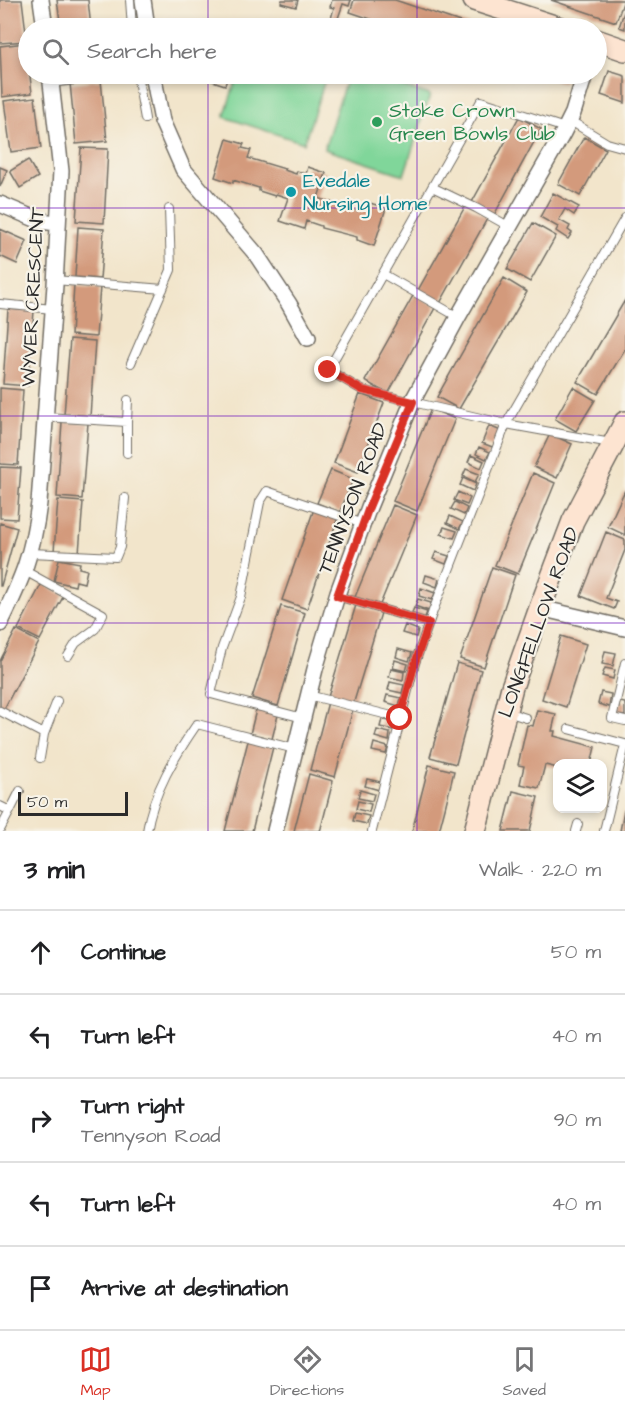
<!DOCTYPE html>
<meta charset="utf-8">
<style>
:root{--surface:#fff;--page:#f6f6f6;--text:#202124;--muted:#757577;--line:#e0e0e0;--accent:#d93025}
body{margin:0;font-family:"Architects Daughter",sans-serif;background:var(--page);color:var(--text)}
.controls{position:absolute;right:18px;bottom:18px;display:grid;overflow:hidden;border-radius:12px;box-shadow:0 3px 9px #0003}
.controls button{width:54px;height:54px;display:grid;place-items:center;padding:0;border:0;border-bottom:2px solid var(--line);background:var(--surface);color:var(--text);font:30px sans-serif}
.scale{position:absolute;left:18px;bottom:15px;width:110px;box-sizing:border-box;padding-left:6px;border:3px solid #2b2b2b;border-top:0;font-size:16px;line-height:21px;white-space:nowrap;color:#2b2b2b;-webkit-text-stroke:4px #f7f3e8;paint-order:stroke}
.stop{position:absolute;width:18px;height:18px;margin:-14px;border:4px solid #d93025;border-radius:50%;background:#fff}
.stop.end{background:#d93025;border-color:#fff;box-shadow:0 2px 6px #0008}
.list{margin:0;padding:0;list-style:none}
h2{display:flex;justify-content:space-between;align-items:center;height:78px;margin:0;padding:0 24px;font-size:26px}
h2 small{font-size:20px;font-weight:400;color:var(--muted)}
.list li{display:grid;grid-template-columns:39px 1fr auto;gap:18px;align-items:center;box-sizing:border-box;height:84px;padding:0 24px;border-top:2px solid var(--line)}
.list b{display:block;font-size:22px;white-space:nowrap}
.list p{margin:0;font-size:20px;white-space:nowrap;color:var(--muted)}
.list em{font-size:20px;font-style:normal;color:var(--muted)}
.icon{flex:none;width:33px;height:33px;fill:none;stroke:currentColor;stroke-width:2;stroke-linecap:round;stroke-linejoin:round}
.map{position:relative;flex:none;width:625px;height:831px;overflow:hidden}
.search{position:absolute;background:var(--surface);box-shadow:0 3px 9px #0003;left:18px;right:18px;top:18px;height:66px;display:flex;align-items:center;gap:15px;box-sizing:border-box;padding:0 21px;border-radius:33px;color:var(--muted);font-size:22px}
.sheet{height:498px;background:var(--surface)}
nav{display:flex;justify-content:space-around;align-items:center;box-sizing:border-box;height:84px;border-top:2px solid var(--line);background:var(--surface);font-size:16px;color:var(--muted)}
nav a{display:grid;justify-items:center;gap:3px}
nav .on{color:var(--accent)}
.map>svg:first-child{display:block}
</style>
<div class="map">
<svg width="625" height="831" viewBox="0 0 625 831">
<rect width="100%" height="100%" fill="#f7f3e8"/>
<filter id="ink" filterUnits="userSpaceOnUse"><feTurbulence type="fractalNoise" baseFrequency=".0167" numOctaves="2"/><feDisplacementMap in="SourceGraphic" scale="12" xChannelSelector="R" yChannelSelector="G"/><feConvolveMatrix kernelMatrix="1 2 1 2 8 2 1 2 1" color-interpolation-filters="sRGB"/></filter>
<filter id="wash" filterUnits="userSpaceOnUse"><feTurbulence type="fractalNoise" baseFrequency=".008" numOctaves="4" result="noise"/><feDisplacementMap in="SourceGraphic" scale="24" xChannelSelector="R" yChannelSelector="G"/><feGaussianBlur stdDeviation="1.35" result="paint"/><feColorMatrix in="noise" values="0 0 0 0 0 0 0 0 0 0 0 0 0 0 0 0 0 1.4 0 .05"/><feComposite in="paint" operator="in"/></filter>
<g filter="url(#wash)">
<rect width="100%" height="100%" fill="#f2e5cb"/>
<path fill="#80d69a" stroke="#568062" stroke-width="1.5" d="M238,74h89l-23,69 -80,-26z
M348,74h17l65,21 -26,80 -80,-26z"/>
<g id="blocks">
<path fill="#d39a7b" d="M0,0h22l5,41 -27,2z
M57,0h31l3,28h-30z
M282,0h16l-2,7 -15,-4z
M332,0h19l-2,6 -6,-2 -7,20 -6,-2 4,-14 -4,-1z
M354,0h41l83,28h-81l-47,-16z
M551,0h73l-8,22z
M625,9v20l-6,-2z
M209,21l23,7h-25z
M26,43l6,50 -30,4 -2,-51z
M609,71l16,5v27l-24,-8z
M191,74h38l-4,11z
M535,74h32l-3,9z
M101,80l6,61 -31,3 -6,-61z
M35,97l6,51 -30,4 -7,-51z
M519,117l22,12 -48,88 -22,-13z
M584,137l22,12 -26,47 -22,-12z
M227,139l17,5 -2,4 9,2 -3,8 37,11 -1,1 12,4 1,-3 9,3 2,-7 18,6 -8,25 40,13 2,-7 9,3 1,-4 16,5 -12,38 -17,-6v-3l-36,-9v-2l-15,-5 -2,8 -24,-8 8,-23 -12,-4 -1,2 -16,-5v-3l-26,-8v3l-18,-6z
M81,148l27,1 -4,74 -28,-2z
M28,160l10,17 -18,11 -10,-17z
M0,167l7,3 -7,17z
M553,193l26,14 -5,8 -9,-6 -6,11 11,6 -2,4 4,3 -4,6 -12,-8 2,-4 -18,-10z
M466,205l22,12 -49,88 -22,-13z
M533,223l23,13 -26,46 -23,-13z
M78,227l26,2 -4,50 -25,-2z
M0,229l27,12 -10,23 -17,-8z
M504,278l23,14 -68,117 -22,-12z
M74,285l26,2 -4,50 -25,-2z
M414,294l22,12 -48,88 -23,-13z
M625,300v49l-27,45 -21,-12z
M8,309l26,2 -6,75 -25,-2z
M70,339l25,2 -5,76 -26,-2z
M573,387l22,13 -19,31 -21,-12z
M0,388l23,2 -5,75 -18,-1z
M360,394l24,9 -26,69 -24,-9z
M431,409l24,10 -38,92 -24,-10z
M62,422l26,1 -6,76 -25,-2z
M489,426l12,5 -6,17 -13,-5z
M550,434l22,10 -15,34 -23,-11z
M479,447l11,5 -4,7 -10,-5z
M471,455l13,6 -3,7 -13,-6z
M0,467l21,1 -4,51 -17,-1z
M466,469l13,5 -4,8 -12,-6z
M331,470l22,9 -13,33 -23,-9z
M533,473l22,10 -37,91 -23,-9z
M463,478l13,6 -3,7 -13,-6z
M625,490v45l-17,-8z
M458,492l12,6 -3,7 -13,-5z
M58,500l25,2 -4,51 -25,-2z
M455,502l12,6 -3,7 -13,-6z
M393,505l24,10 -38,92 -24,-10z
M314,509l24,8 -31,92 -25,-9z
M450,516l13,6 -4,7 -12,-6z
M0,523l17,5 -16,58h-1z
M444,527l13,4 -3,7 -13,-4z
M606,532l19,8v10l-19,48 11,4 -3,7 -33,-13z
M436,552l13,4 -3,8 -13,-5z
M59,559l21,4 -1,5 8,2 -3,13 -8,-2 -1,5 -21,-5z
M492,567l23,8 -31,92 -24,-8z
M426,575l13,4 -2,8 -13,-5z
M42,583l22,12 -24,45 -22,-11z
M421,588l14,5 -3,7 -13,-4z
M418,599l13,4 -2,8 -14,-5z
M356,605l25,8 -28,92 -25,-8z
M281,606l24,7 -27,93 -26,-8z
M414,608l13,4 -3,8 -13,-5z
M405,625l13,5 -2,7 -14,-4z
M16,630l23,12 -35,67 -4,-2v-46z
M561,636l25,8 -20,63 -24,-8z
M398,649l14,4 -3,8 -13,-4z
M605,651l11,2 -3,13 -11,-2z
M395,660l13,4 -2,7 -13,-3z
M457,663l24,7 -25,94 -26,-7z
M605,668l10,2 -2,9 -11,-3z
M391,669l13,3 -1,8 -14,-3z
M390,682l14,3 -2,8 -14,-3z
M601,692l10,2 -2,13 -11,-3z
M387,695l14,3 -2,8 -14,-4z
M328,702l25,7 -18,68 -25,-7z
M620,702l5,1v13l-8,-1z
M256,710l22,5 -6,24 -22,-5z
M537,710l19,4 -4,17h3l-1,5 41,11 -4,17h-33v4l-13,-3 -6,23 -19,-4 4,-18 -6,-1 9,-40 6,1z
M382,719l14,4 -2,7 -14,-3z
M377,730l13,3 -1,8 -14,-4z
M248,741l25,6 -21,84h-27z
M374,743l14,4 -2,7 -14,-3z
M429,765l25,6 -9,37 -6,23h-27z
M309,774l24,7 -12,47 -1,3h-26z
M367,779l14,3 -2,8 -14,-4z
M360,790l14,4 -2,7 -14,-3z
M513,791l25,6 -8,34h-27z
M358,801l13,3 -2,8 -13,-3z
M624,810l1,21h-5z
M355,813l14,3 -2,8 -14,-3z"/>
</g>
</g>
<g filter="url(#ink)">
<use href="#blocks" fill-opacity="0" stroke="#716c63" stroke-width="1.5"/>
<g fill="none" stroke-linecap="round" stroke-linejoin="round">
<defs>
<path id="lane" d="M130,0l2,28
M137,74l8,45
M51,83l74,-9
M569,120l38,23 18,5
M432,187l44,21 34,19
M383,274l75,43
M55,280l108,9
M0,304l53,5
M131,363l40,-93 -2,-61
M323,367l39,23 144,34 119,-206
M328,370l153,-269 84,27
M45,417l82,5 1,-22
M127,422v31
M31,553l85,4 4,-10 5,-49
M25,571l78,43 -8,15 -19,14 -8,13
M337,596l92,27
M625,663l-13,55 13,3
M308,695l92,23
M0,711l44,23 13,-33
M507,712l19,6
M303,718l-92,-24 11,-46 19,-51 19,-95 7,-11 96,33
M569,729l56,15
M40,758l4,-24
M0,806l10,5 10,-20
M0,830l10,-19
M147,831c6,-39 28,-75 50,-107l98,25
M372,831l43,-168 18,-52 73,-187 105,19
M576,831l2,-7
M604,831l21,-86"/>
<path id="street" d="M41,0l4,28
M143,0l4,28
M153,74l9,47 21,48 73,85 33,50 19,34
M0,204l40,17 17,2
M540,608l85,20
M0,624c22,-45 33,-70 39,-121l16,-218 6,-114 -11,-97
M275,831l40,-162 23,-77 31,-85 44,-107 45,-83 105,-184 10,-20 12,-39"/>
<path id="secondary" d="M474,0l86,28
M596,40l29,10
M475,831l37,-144 28,-79 33,-87 52,-99"/>
</defs>
<use href="#lane" stroke="#716c63" stroke-width="10"/>
<use href="#street" stroke="#716c63" stroke-width="18"/>
<use href="#secondary" stroke="#716c63" stroke-width="24"/>
<use href="#lane" stroke="#fff" stroke-width="8"/>
<use href="#street" stroke="#fff" stroke-width="15"/>
<use href="#secondary" stroke="#fde4d1" stroke-width="21"/>
</g>
</g>
<g fill="none" stroke-linecap="round" stroke-linejoin="round" filter="url(#ink)">
<path stroke="#d93025" stroke-width="8" d="M328,370l34,20 51,12 -44,105 -32,89 92,27 -14,40 -15,55"/>
</g>
<path fill="none" stroke="#7b2cbf" stroke-width="1.5" stroke-opacity="0.55" d="M208,0v28M417,0v28M208,74v757M417,74v757M0,208h625M0,416h625M0,623h625"/>
<circle fill="#2e9e5b" stroke="#f7f3e8" stroke-width="2" cx="377" cy="122" r="6"/>
<circle fill="#0f9aa8" stroke="#f7f3e8" stroke-width="2" cx="291" cy="192" r="6"/>
<g text-anchor="middle" stroke-width="4.5" stroke-linejoin="round" paint-order="stroke">
<g font-size="20" fill="#27864d" stroke="#f7f3e8" text-anchor="start">
<text x="389" y="117">Stoke Crown<tspan x="389" dy="23">Green Bowls Club</tspan></text>
</g>
<g font-size="20" fill="#0d838f" stroke="#f7f3e8" text-anchor="start">
<text x="303" y="187">Evedale<tspan x="303" dy="23">Nursing Home</tspan></text>
</g>
<g font-size="20" fill="#2b2b2b" stroke="#f7f3e8">
<text transform="translate(32 297) rotate(-87)" y="7">WYVER CRESCENT</text>
<text transform="translate(352 498) rotate(-69)" y="7">TENNYSON ROAD</text>
<text transform="translate(538 622) rotate(-70)" y="7">LONGFELLOW ROAD</text>
</g>
</g>
</svg>
<div class="controls">
<button><svg class="icon" aria-label="layers" viewBox="0 0 24 24"><path d="M12 4l9 5-9 5-9-5zM3 14l9 5 9-5"/></svg></button>
</div>
<div class="scale">50 m</div>
<div class="stop" style="left:400px;top:718px"></div>
<div class="stop end" style="left:328px;top:370px"></div>
<div class="search"><svg class="icon" aria-label="search" viewBox="0 0 24 24"><circle cx="10" cy="10" r="6"/><path d="M15 15l6 6"/></svg>Search here</div>
</div>
<section class="sheet">
<h2>3 min<small>Walk · 220 m</small></h2>
<ul class="list">
<li><svg class="icon" aria-label="ahead" viewBox="0 0 24 24"><path d="M12 20V5M6 11l6-6 6 6"/></svg><div><b>Continue</b></div><em>50 m</em></li>
<li><svg class="icon" aria-label="left" viewBox="0 0 24 24"><path d="M17 20v-9H6M10 6l-5 5 5 5"/></svg><div><b>Turn left</b></div><em>40 m</em></li>
<li><svg class="icon" aria-label="right" viewBox="0 0 24 24"><path d="M7 20v-9h11M14 6l5 5-5 5"/></svg><div><b>Turn right</b><p>Tennyson Road</p></div><em>90 m</em></li>
<li><svg class="icon" aria-label="left" viewBox="0 0 24 24"><path d="M17 20v-9H6M10 6l-5 5 5 5"/></svg><div><b>Turn left</b></div><em>40 m</em></li>
<li><svg class="icon" aria-label="arrive" viewBox="0 0 24 24"><path d="M6 21V4h12l-3 4 3 4H6"/></svg><div><b>Arrive at destination</b></div></li>
</ul>
</section>
<nav>
<a class="on"><svg class="icon" aria-label="map" viewBox="0 0 24 24"><path d="M3 6l6-2 6 2 6-2v14l-6 2-6-2-6 2zM9 4v14M15 6v14"/></svg>Map</a>
<a><svg class="icon" aria-label="directions" viewBox="0 0 24 24"><path d="M12 3l9 9-9 9-9-9zM9 14v-3h6M13 9l2 2-2 2"/></svg>Directions</a>
<a><svg class="icon" aria-label="saved" viewBox="0 0 24 24"><path d="M7 4h10v16l-5-4-5 4z"/></svg>Saved</a>
</nav>
